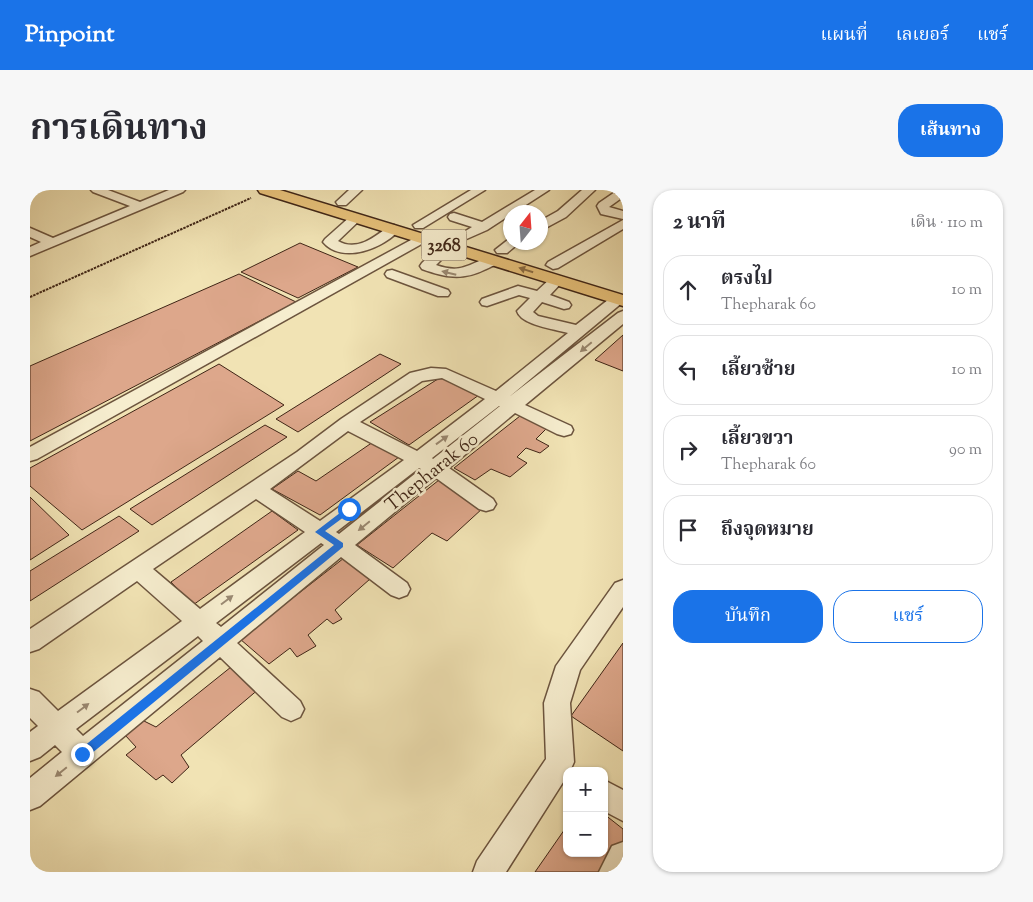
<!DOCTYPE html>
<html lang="th">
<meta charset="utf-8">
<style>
:root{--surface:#fff;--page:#f7f7f7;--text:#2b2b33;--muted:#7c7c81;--line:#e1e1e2;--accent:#1a73e8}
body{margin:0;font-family:"Sorts Mill Goudy","Noto Serif Thai",serif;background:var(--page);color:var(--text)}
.controls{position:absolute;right:15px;bottom:15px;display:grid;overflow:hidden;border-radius:10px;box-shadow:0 1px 4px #0004}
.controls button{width:45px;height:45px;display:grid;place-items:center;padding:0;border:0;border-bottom:1px solid var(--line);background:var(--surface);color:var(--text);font:25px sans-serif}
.compass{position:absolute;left:473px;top:15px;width:45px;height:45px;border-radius:50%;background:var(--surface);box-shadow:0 1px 4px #0004;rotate:17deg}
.stop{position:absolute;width:15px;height:15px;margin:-11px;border:4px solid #1a73e8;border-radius:50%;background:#fff}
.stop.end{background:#1a73e8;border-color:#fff;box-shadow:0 1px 5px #0008}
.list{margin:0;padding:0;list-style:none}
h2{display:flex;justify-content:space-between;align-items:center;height:65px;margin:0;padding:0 20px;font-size:21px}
h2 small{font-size:16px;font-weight:400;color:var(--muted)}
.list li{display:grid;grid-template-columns:32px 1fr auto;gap:15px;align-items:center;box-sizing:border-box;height:70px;margin:0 10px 10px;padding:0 10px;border:1px solid var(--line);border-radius:20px}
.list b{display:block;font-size:19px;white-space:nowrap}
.list p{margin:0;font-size:16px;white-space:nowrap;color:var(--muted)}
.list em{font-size:16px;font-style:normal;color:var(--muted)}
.actions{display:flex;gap:10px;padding:15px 20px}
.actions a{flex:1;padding:11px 0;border:1px solid var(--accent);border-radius:20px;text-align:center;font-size:18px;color:var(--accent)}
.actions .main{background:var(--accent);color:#fff}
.icon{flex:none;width:28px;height:28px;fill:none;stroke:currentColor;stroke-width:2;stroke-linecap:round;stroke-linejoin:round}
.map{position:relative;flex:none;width:593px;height:682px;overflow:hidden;border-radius:20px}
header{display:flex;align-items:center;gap:30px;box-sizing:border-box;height:70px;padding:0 25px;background:var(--accent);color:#fff}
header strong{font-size:24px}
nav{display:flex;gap:28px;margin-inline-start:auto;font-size:18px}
.intro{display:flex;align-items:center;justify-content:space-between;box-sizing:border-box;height:120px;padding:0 30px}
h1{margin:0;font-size:35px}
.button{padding:12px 22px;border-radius:20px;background:var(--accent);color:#fff;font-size:18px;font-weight:700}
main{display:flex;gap:30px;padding:0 30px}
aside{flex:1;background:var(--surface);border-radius:20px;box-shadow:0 1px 4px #0004}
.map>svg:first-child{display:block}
</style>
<header>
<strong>Pinpoint</strong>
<nav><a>แผนที่</a><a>เลเยอร์</a><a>แชร์</a></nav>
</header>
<div class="intro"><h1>การเดินทาง</h1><a class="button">เส้นทาง</a></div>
<main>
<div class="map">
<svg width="593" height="682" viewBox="0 0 593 682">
<rect width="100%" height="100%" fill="#f1e3b4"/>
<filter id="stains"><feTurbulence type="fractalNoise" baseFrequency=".004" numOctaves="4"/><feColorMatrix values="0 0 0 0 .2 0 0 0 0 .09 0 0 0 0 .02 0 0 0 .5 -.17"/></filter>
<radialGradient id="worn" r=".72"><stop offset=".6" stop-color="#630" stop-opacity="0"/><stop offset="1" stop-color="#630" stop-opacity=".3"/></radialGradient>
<path fill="#dda78b" stroke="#3f2516" d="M270,53l58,24 -60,31 -57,-26z
M209,84l57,28 -266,139v-75z
M593,145v36l-28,-11z
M350,164l21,10 -103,68 -22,-13z
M189,174l65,41 -202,125 -52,-44v-18z
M411,187l38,18 -70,50 -39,-23z
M490,226l27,12 -11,11 13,7 -9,7 -14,-5 -9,9 10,6 -17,14 -19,-8 -16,11 -21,-12z
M235,235l22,12 -135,88 -22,-16z
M343,252l26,15 -79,58 -48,-26 26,-18 18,10z
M409,290l44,28 -36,33 -15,-8 -39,35 -36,-23z
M0,307l39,38 -39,25z
M242,321l26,19 -105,75 -22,-23z
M89,326l20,15 -109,70v-30z
M314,368l26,21 -35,31 7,9 -9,5 -6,-5 -19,16 8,11 -19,11 -7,-9 -21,16 -29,-25z
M593,453v108l-52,-35z
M201,477l29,21 -79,67 8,12 -17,16 -9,-8 -7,5 -30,-25 10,-8 -11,-12 19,-14 12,6z
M574,624l19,15v13l-20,30h-68l32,-46v27h37z"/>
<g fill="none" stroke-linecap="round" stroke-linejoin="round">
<defs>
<path id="minor" d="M61,0h17l32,12 29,-12h16l-2,2 -153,64v-9l11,-5 -11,-5v-9l23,10 77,-32 -37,-14z
M319,0h13l-16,15h-8l-2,-3z
M441,0h14l-62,38h-8l-2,-3z
M505,0h14l-34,22h-5v3l-23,15 -25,11 -6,-4 16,-10 -22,-7 -2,-3 2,-3 4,-1 28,9z
M552,0h13l-29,27 -26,14v-10l18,-10z
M588,0h5v7l-14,10 14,4v8l-22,-5 -4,-8 2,-3z
M326,24l6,4 -24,23c19,11 37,-4 51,-15l5,-1 6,4c-15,19 -58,36 -77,13l2,-3 27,-24z
M593,30v9l-65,39 -5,1 -7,-4 2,-3z
M392,44l5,1 2,3 -2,3 -390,218 -7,2v-14z
M479,49l1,3h10l-13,11h-10l-2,-3z
M418,52l7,4 -19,19c28,10 33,-3 58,-9l7,4c-4,5 -11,7 -17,10 -22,11 -40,7 -62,-1l-2,-3 2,-3 21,-20z
M362,80l56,20 2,3 -2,3h-10l-51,-19 -2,-3 2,-3z
M527,86l5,1 2,3 -14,15 19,7 2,3 -2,3 -5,1 -22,-7 -9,10 5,4 38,9 37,-29h10v6l-114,95 109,-84 5,-2v13l-98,81 46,21 2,4 -2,4 -7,2 -7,-2 -42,-21 -66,55 44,31 3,5 -3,5 -7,2 -7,-2 -43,-31 -81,67 52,38 3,6 -3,6 -8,3 -8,-3 -50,-38 -104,86 63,58 4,8 -4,8 -9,4 -9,-4 -62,-60 -180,149 -10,4v-32l32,-26 -7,-7 -15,12 -10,4v-29l8,-6 -8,-8v-29l9,3 19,19 124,-90 -45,-40 -98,68 -9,3v-23l267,-177 44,-33 69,-46 21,-5 15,1 50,22 72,-58c-14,-4 -47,-8 -51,-22l13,-13 -11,-3 -32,11 -5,-1 -2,-3 2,-3 36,-13 19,5 15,-14zM412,188l43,21 -68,52 -57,-29 62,-41zM469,216h1l-67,53 -1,-1zM318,241l56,29 -84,61 -50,-32zM389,278l2,1 -82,65 -3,-2zM226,309l49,33 -105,77 -47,-40zM291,353l3,2 -103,82 -5,-4zM168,446l5,5 -120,95 -7,-7z
M593,390v27l-43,63 -10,33 4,59 -4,9h-3v5l-61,96h-33l4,-11 69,-102 -2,-56 12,-37 59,-83z
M574,590l19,10v31l-19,-10z
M593,652v30h-24l13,-26z"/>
<path id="major" d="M228,0h22l343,105v11l-363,-113z"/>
</defs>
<use href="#minor" stroke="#6c543e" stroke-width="3"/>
<use href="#major" stroke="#3f2516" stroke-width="3"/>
<path stroke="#3f2516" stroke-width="2" stroke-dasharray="2.5 1" stroke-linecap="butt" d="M0,107l221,-99"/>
<use href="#minor" fill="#f6edce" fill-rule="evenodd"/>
<use href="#major" fill="#e8c27a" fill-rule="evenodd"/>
</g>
<defs><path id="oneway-solid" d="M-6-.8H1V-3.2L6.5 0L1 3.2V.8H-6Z" transform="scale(1.25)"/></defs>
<use fill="#8b6c43" href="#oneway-solid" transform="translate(496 80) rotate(-163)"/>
<g fill="#9a8972">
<use href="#oneway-solid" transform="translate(419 83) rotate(-166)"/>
<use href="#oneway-solid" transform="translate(556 157) rotate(140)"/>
<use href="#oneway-solid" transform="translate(412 250) rotate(-36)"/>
<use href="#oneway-solid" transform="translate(334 336) rotate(141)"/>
<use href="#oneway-solid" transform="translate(197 410) rotate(-37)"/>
<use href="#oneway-solid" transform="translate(53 518) rotate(-37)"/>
<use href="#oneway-solid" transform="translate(31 582) rotate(141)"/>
</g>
<path fill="#1a73e8" d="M319,316l4,3 -1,2 -27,20 18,12v4l-257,211h-8l-1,-4 1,-3 256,-206 -19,-13z"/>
<g text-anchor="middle" stroke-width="5" stroke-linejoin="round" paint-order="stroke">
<rect fill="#f6edce" stroke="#76614d" stroke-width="1" x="391.5" y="39.5" width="45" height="31" rx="4"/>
<g font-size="18" font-weight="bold" fill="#3f2516">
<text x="414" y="61">3268</text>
</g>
<g font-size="19" fill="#3f2516" stroke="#f6edce">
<text transform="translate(401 281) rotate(-39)" y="7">Thepharak 60</text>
</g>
</g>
<rect width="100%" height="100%" filter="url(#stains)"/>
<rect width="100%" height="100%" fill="url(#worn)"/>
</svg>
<div class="controls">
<button>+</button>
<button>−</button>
</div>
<svg class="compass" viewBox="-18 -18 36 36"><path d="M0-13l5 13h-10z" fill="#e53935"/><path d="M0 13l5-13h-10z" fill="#7c7c81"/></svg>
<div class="stop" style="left:319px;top:319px"></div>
<div class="stop end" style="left:52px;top:564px"></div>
</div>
<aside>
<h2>2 นาที<small>เดิน · 110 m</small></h2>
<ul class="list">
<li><svg class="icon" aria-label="ahead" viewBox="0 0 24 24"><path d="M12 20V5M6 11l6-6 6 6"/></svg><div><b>ตรงไป</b><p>Thepharak 60</p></div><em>10 m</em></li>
<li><svg class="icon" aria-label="left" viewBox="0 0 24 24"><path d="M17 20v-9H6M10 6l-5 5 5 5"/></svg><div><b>เลี้ยวซ้าย</b></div><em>10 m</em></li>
<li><svg class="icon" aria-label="right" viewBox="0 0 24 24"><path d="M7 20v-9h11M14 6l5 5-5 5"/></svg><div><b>เลี้ยวขวา</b><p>Thepharak 60</p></div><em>90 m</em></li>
<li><svg class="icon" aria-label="arrive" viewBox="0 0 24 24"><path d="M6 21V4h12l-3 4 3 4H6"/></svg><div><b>ถึงจุดหมาย</b></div></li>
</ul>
<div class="actions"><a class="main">บันทึก</a><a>แชร์</a></div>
</aside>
</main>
